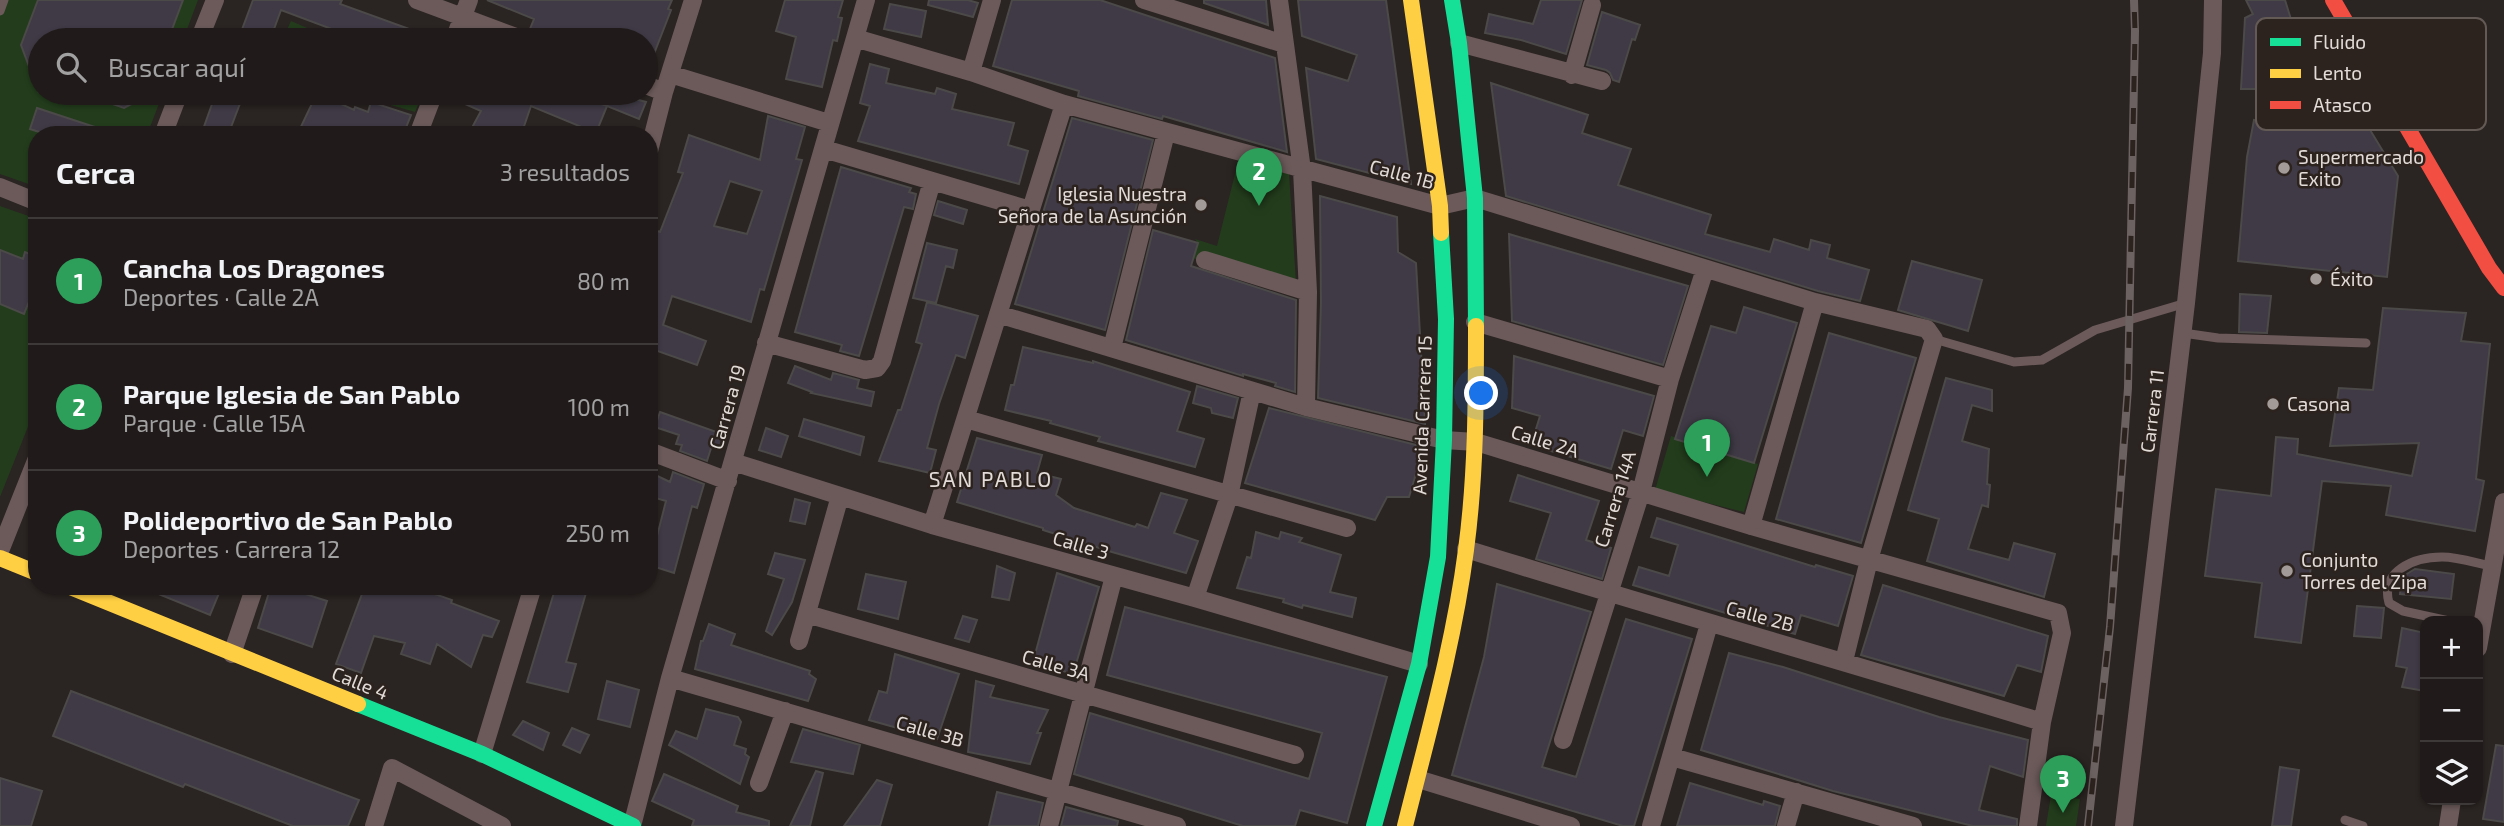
<!DOCTYPE html>
<html lang="es">
<meta charset="utf-8">
<style>
:root{--surface:#201b1a;--page:#2d2827;--text:#f1f3f6;--muted:#a2a1a2;--line:#3d3939;--accent:#1a73e8}
body{margin:0;font-family:"Exo 2",sans-serif;background:var(--page);color:var(--text)}
.controls{position:absolute;right:21px;bottom:21px;display:grid;overflow:hidden;border-radius:14px;box-shadow:0 2px 5px #0004}
.controls button{width:63px;height:63px;display:grid;place-items:center;padding:0;border:0;border-bottom:2px solid var(--line);background:var(--surface);color:var(--text);font:35px sans-serif}
.you{position:absolute;left:1482px;top:394px;width:24px;height:24px;margin:-18px;border:5px solid #fff;border-radius:50%;background:#1a73e8;box-shadow:0 0 0 10px #1a73e833}
.badge{display:grid;place-items:center;width:46px;height:46px;border-radius:50%;background:var(--accent);color:#fff;font-size:23px;font-weight:700}
.pin{position:absolute;translate:-50% -58px;filter:drop-shadow(0 2px 4px #0008)}
.pin::after{content:'';position:absolute;top:37px;width:24px;height:21px;background:inherit;clip-path:polygon(0 0,100% 0,50% 100%)}
.list{margin:0;padding:0;list-style:none}
h2{display:flex;justify-content:space-between;align-items:center;height:91px;margin:0;padding:0 28px;font-size:30px}
h2 small{font-size:23px;font-weight:400;color:var(--muted)}
.list li{display:grid;grid-template-columns:46px 1fr auto;gap:21px;align-items:center;box-sizing:border-box;height:126px;padding:0 28px;border-top:2px solid var(--line)}
.list b{display:block;font-size:26px;white-space:nowrap}
.list p{margin:0;font-size:23px;white-space:nowrap;color:var(--muted)}
.list em{font-size:23px;font-style:normal;color:var(--muted)}
.icon{flex:none;width:38px;height:38px;fill:none;stroke:currentColor;stroke-width:2;stroke-linecap:round;stroke-linejoin:round}
.map{position:relative;flex:none;width:2504px;height:826px;overflow:hidden}
.search{position:absolute;background:var(--surface);box-shadow:0 2px 5px #0004;left:28px;top:28px;width:630px;height:77px;display:flex;align-items:center;gap:18px;box-sizing:border-box;padding:0 24px;border-radius:38px;color:var(--muted);font-size:26px}
.panel{position:absolute;background:var(--surface);box-shadow:0 2px 5px #0004;left:28px;top:126px;width:630px;height:469px;border-radius:28px}
.map>svg:first-child{display:block}
</style>
<div class="map">
<svg width="2504" height="826" viewBox="0 0 2504 826">
<rect width="100%" height="100%" fill="#2a2422"/>
<path fill="#233d1c" d="M0,0h198l-15,40h-143v53h123l-16,42h-110v52l-37,-13z
M291,21l44,19h-53z
M373,93h50l-8,19 -45,-13z
M1239,158l50,15 7,110 -104,-25 6,-15 -3,-4 22,7z
M0,206l37,13v185l-37,93z
M1671,436l87,28 -14,48 -89,-22z
M2051,795l29,4 -4,27h-30z"/>
<path fill="#3f3a45" stroke="#4c4949" stroke-width="2" fill-rule="evenodd" d="M38,0h145l-15,40h-128l-1,53 -18,-48z
M253,0h89l-2,4 94,34v2h-73l-80,-30 -11,30h-15l-15,-5z
M487,0h185l-4,9 3,1 -24,62 -1,-32h-87l-29,-11 4,-10z
M785,0h58l-5,17 4,1 -5,23 -4,-1 -11,47 -36,-8 10,-42 -20,-6z
M929,0h39l10,3 -5,14 -45,-12z
M1012,0h88l175,58 12,94 -124,-36 -1,3 -84,-23 1,-5 -86,-25z
M1204,0h62l2,25 -64,-22z
M1298,0h88l25,184 -95,-25 -10,-91 42,13 9,-26 -55,-19z
M1541,0h41l-16,54 -45,-14 -36,-7 4,-19 44,10z
M2246,0h39l13,42 32,-15 15,30 -15,7 68,112 -11,101 -149,-16 9,-104 7,-37 26,6 1,-37h-40l4,-71 8,-4z
M890,4l36,7 -5,26 -37,-8z
M1602,12l38,13 -5,15 -3,-1 -13,43 -6,-2 -3,-7 -4,-3 -19,-5z
M870,64l19,5 -3,14 49,11 2,-6 19,6 -4,15 62,14 -6,22 20,6 -9,33 -161,-43 12,-35 -10,-3z
M1491,83l97,32 -6,18 49,16 -13,36 93,30 -6,19 65,18 4,-13 35,11 2,-10 19,5 -3,13 42,12 -9,31 -42,-10 -312,-95z
M87,93h66l-29,15 -38,-13z
M216,93h28l-16,42h-27z
M317,93l37,17 1,-3 13,5 3,-10 40,13 -8,20h-106z
M470,93h8l28,11 2,-6 -9,-3 1,-2h71l36,13 -11,27 -65,-27 -10,29h-53l13,-24 -16,-7z
M613,93l33,9 -7,17 -32,-13z
M37,108l73,24v3h-61l-19,-6z
M768,116l37,11 -9,32 6,1 -38,130 -4,-1 -9,33 -79,-26 -9,29 43,16 -9,24 -42,-15 -2,7h-4v-120l3,-8 8,3 23,-59 -5,-1 11,-37 71,25zM730,181l32,10 -15,43 -33,-8z
M1072,118l81,22 -48,190 -90,-26z
M841,167l70,21 -2,4 7,2 -3,15 -9,-2 -45,149 -19,-5 2,-6 -47,-13z
M1320,196l77,21 1,35 18,11 9,161 -107,-26 3,-95z
M938,201l29,9 -4,14 -29,-9z
M1153,230l45,13 -7,23 105,34 -1,92 -20,-6 1,-3 -33,-9v2l-117,-36z
M1509,234l179,52 -25,79 -151,-44z
M927,243l30,7 -4,18 -7,-2 -10,37 -23,-5z
M0,250l23,9 2,-7 12,5v25l-13,32 -24,-10z
M1912,261l70,19 -14,51 -70,-21z
M2240,294l31,2 -4,37 -28,-1z
M927,302l51,14 -13,42 -9,-3 -17,49 -12,44 9,2 -6,23 -51,-12 19,-51h3l21,-66 -6,-2z
M1744,307l53,16 -43,140 -79,-24 36,-113 25,7z
M2383,308l83,5 -5,28 29,3 -14,135 8,2 -9,50 -89,-16 5,-29 -69,-5 -21,162 -46,-6 7,-54 -57,-7 11,-87 55,7 5,-59 22,2 -1,15 115,22 7,-33 -89,3 9,-58 34,2z
M1829,333l87,25 -55,185 -85,-24z
M1023,347l70,16v-2l97,31 -13,39 27,8 -9,28 -97,-26 2,-4 -50,-14 1,-2 -46,-11 6,-25h3z
M1514,356l140,40 -11,40 -20,-6 -12,39 -80,-24 9,-29 -28,-8z
M795,366l36,14 2,-7 26,7 -2,8 17,4 -3,14 -60,-13 1,-1 -24,-9z
M1946,378l46,12v21l-20,-6 -10,36 27,8 -2,35 3,1 -2,22 -6,-2 -14,44 41,11 5,-17 41,11 -11,43 -117,-36 12,-42 -31,-9z
M1197,386l41,12 -5,20 -21,-5 -1,-5 -18,-5z
M1269,408l155,39 -15,50h-22l-12,23 -130,-37z
M660,412l65,23 -5,13 -8,-3 -5,16 -27,-10 2,-6 -6,-1 3,-9 -24,-8z
M804,419l60,18 -4,18 -61,-19z
M766,428l22,8 -7,21 -22,-7z
M977,438l65,17 -5,18 24,6 -5,16 18,13 61,19 2,-3 11,4 13,-35 26,7 -13,33 24,8 -12,32 -74,-21 -69,-22v-2l-86,-26z
M649,472l21,10 3,-10 31,12 -7,24 -5,-2 -18,67 -25,-8v-10l5,-7 12,-47 -17,-5z
M1518,475l81,26 -13,39 25,8 -9,31 -66,-20 15,-46 -41,-12z
M795,499l15,4 -5,21 -15,-3z
M1657,518l158,49 1,-2 37,11 -15,50 -37,-11 -6,19 -162,-49 6,-18 30,9 9,-31 -27,-8z
M1256,532l23,7 2,-7 21,6 -3,4 42,13 -11,37 26,6 -4,19 -49,-12 -1,3 -19,-6 1,-3 -47,-11 10,-31 4,1z
M775,553l30,7 -13,42 -20,33 -6,-4 18,-52 -16,-5z
M997,566l18,7 -6,27 -17,-3z
M2415,569l39,5 -3,25 -51,-5 2,-17z
M1057,573l42,14 -26,87 -40,-12z
M866,574l40,8 -8,37 -40,-10z
M1497,584l94,28 -49,155 34,10 50,-158 66,20 -58,187h-11l-171,-51 32,-118z
M1883,585l165,51 -7,36 -24,-7 -13,31 -143,-41z
M139,586h83l-12,29z
M271,586h25l11,4 -2,4 22,7 -15,46 -54,-19z
M365,586h28l17,7 2,-7 40,14 -1,3 48,18 -7,16 -9,-2 -12,32 -34,-23 -7,20 -29,-10 4,-11 -31,-7 -13,37 -25,-9z
M556,586h32l-22,76 10,2 -8,28 -41,-10z
M2357,606l27,2 -3,30 -27,-2z
M1125,607l262,70 -40,146 -47,-13 -5,16h-52l-169,-52 16,-61 219,66 13,-46 -215,-58z
M963,616l14,4 -8,22 -14,-4z
M709,624l26,10 -4,11 79,26 -1,3 7,5 -8,22 -113,-32 6,-28h2z
M2402,628l23,5v58l-23,-4 5,-19 -11,-2z
M1729,653l54,14 156,50 89,23 -5,37 -33,-11 -11,44 38,9v7h-44l-140,-35 -132,-41z
M895,654l64,20 -22,65 -68,-19 10,-29 8,2z
M607,681l32,9 -9,37 -32,-8z
M976,681l18,5 -4,11 58,13 -11,23h4l-11,31 -62,-12z
M71,691l288,109 -11,26h-55l-108,-42 -2,3 -130,-51z
M706,709l32,8 3,5 -7,23 12,4 -1,5 4,3 -9,27 -71,-39 7,-14 21,8z
M523,721l26,12 -6,17 -30,-15z
M572,728l17,7 -9,18 -17,-8z
M803,729l57,16 -7,29 -62,-12z
M2496,745l8,1v76l-21,-3z
M2280,767l19,3 -8,56h-19z
M816,771l7,2 -13,53h-20z
M664,774l74,32 -2,6 33,9v5h-77l2,-6 -42,-19z
M0,778l42,13 -11,35h-31z
M877,780l15,5 -12,41h-36z
M1690,783l73,22 1,-4 16,5 -5,20h-98z
M997,792l46,11 -5,23h-49z
M1066,807l52,14 -1,5h-56z"/>
<g fill="none" stroke-linecap="round" stroke-linejoin="round">
<path stroke="#6b5a59" stroke-width="9" d="M0,11l4,-11
M2183,333l35,5 148,5
M1934,339l80,23 28,-2 53,-30 91,-27
M2449,621l-46,-10 -14,-8c-9,-32 25,-46 53,-46 16,0 34,6 49,9
M2345,820l18,6"/>
<path stroke="#6b5a59" stroke-width="18" d="M417,0l107,40
M1144,0l140,44
M1279,0l23,170 6,122 -2,115
M855,38l116,34 93,32 376,102 35,-8 340,104 112,27 7,10 -65,221 -25,101
M199,40l16,-40
M454,40l15,-40
M1459,43l143,38
M971,72l21,-72
M670,74l159,49
M1572,75l20,-70
M646,85l18,7
M163,135l16,-42
M418,135l16,-42
M824,149l206,61
M649,151l15,-59 29,-92
M0,187l37,15
M1205,260l103,32
M998,314l308,93 138,33 32,2 275,84 307,87 4,20 -20,89 -14,104
M1475,322l195,57
M766,343l99,27 12,-2 5,-7 50,-180
M1112,348l54,-215
M966,419l381,109
M649,451l79,30
M733,462l199,63 263,73 224,66
M932,525l132,-421
M1751,526l64,-224
M1466,549c192,60 385,114 576,173
M0,551l37,-93
M1195,598l34,-102 23,-105
M807,614l488,141
M799,641l41,-145
M2478,648l26,-146
M232,654l23,-68
M670,678l507,148
M1563,740l78,-248 29,-113 35,-110
M482,754l51,-168
M1672,757l241,69
M1418,779l153,47
M759,783l26,-72
M374,826l18,-58 110,58
M632,826l38,-148 196,-678
M1049,826l65,-250
M1651,826l58,-202
M1786,826l10,-34
M2124,826l62,-523 26,-250 1,-53
M2448,826l4,-26"/>
<path stroke="#16e098" stroke-width="16" d="M1452,0l7,43 16,155 1,128
M358,704l124,50 151,72
M1374,826l45,-162 19,-107 6,-117 2,-121 -5,-86"/>
<path stroke="#ffcf43" stroke-width="16" d="M1411,0l29,206 1,27
M0,558l37,15
M68,586l290,118
M1405,826c23,-92 49,-183 61,-276 10,-75 10,-149 10,-224"/>
<path stroke="#f24e42" stroke-width="16" d="M2333,0l156,268 15,20"/>
<defs>
<path id="rail" d="M2088,826l22,-199 18,-239 7,-357 -1,-31"/>
</defs>
<use href="#rail" stroke="#6b6261" stroke-width="8"/>
<use href="#rail" stroke="#2d231e" stroke-width="5" stroke-dasharray="16" stroke-linecap="butt"/>
</g>
<g fill="#a29b98" stroke="#2d231e" stroke-width="2.5">
<circle cx="2284" cy="168" r="7"/>
<circle cx="1201" cy="205" r="7"/>
<circle cx="2316" cy="279" r="7"/>
<circle cx="2273" cy="404" r="7"/>
<circle cx="2287" cy="571" r="7"/>
</g>
<g text-anchor="middle" stroke-width="5" stroke-linejoin="round" paint-order="stroke">
<g font-size="19" fill="#e2dbd7" stroke="#2d231e" text-anchor="start">
<text x="2298" y="164">Supermercado<tspan x="2298" dy="22">Exito</tspan></text>
<text x="1187" y="201" text-anchor="end">Iglesia Nuestra<tspan x="1187" dy="22">Señora de la Asunción</tspan></text>
<text x="2330" y="286">Éxito</text>
<text x="2287" y="411">Casona</text>
<text x="2301" y="567">Conjunto<tspan x="2301" dy="22">Torres del Zipa</tspan></text>
</g>
<g font-size="19" fill="#e2dbd7" stroke="#2d231e">
<text transform="translate(1402 174) rotate(15)" y="7">Calle 1B</text>
<text transform="translate(727 407) rotate(-74)" y="7">Carrera 19</text>
<text transform="translate(2152 411) rotate(-83)" y="7">Carrera 11</text>
<text transform="translate(1422 415) rotate(-88)" y="7">Avenida Carrera 15</text>
<text transform="translate(1545 441) rotate(17)" y="7">Calle 2A</text>
<text transform="translate(1615 499) rotate(-73)" y="7">Carrera 14A</text>
<text transform="translate(1081 545) rotate(16)" y="7">Calle 3</text>
<text transform="translate(1760 616) rotate(15)" y="7">Calle 2B</text>
<text transform="translate(1056 665) rotate(16)" y="7">Calle 3A</text>
<text transform="translate(360 683) rotate(22)" y="7">Calle 4</text>
<text transform="translate(930 731) rotate(16)" y="7">Calle 3B</text>
</g>
<g font-size="21" letter-spacing="2" fill="#e2dbd7" stroke="#2d231e">
<text x="991" y="487">SAN PABLO</text>
</g>
</g>
<rect x="2256" y="18" width="230" height="112" rx="10" fill="#2d231e" stroke="#635a56" stroke-width="2"/>
<rect x="2270" y="38" width="31" height="8" fill="#16e098"/>
<rect x="2270" y="69" width="31" height="9" fill="#ffcf43"/>
<rect x="2270" y="101" width="31" height="8" fill="#f24e42"/>
<g font-size="19" fill="#e2dbd7">
<text x="2313" y="49">Fluido</text>
<text x="2313" y="80">Lento</text>
<text x="2313" y="112">Atasco</text>
</g>
</svg>
<div class="controls">
<button>+</button>
<button>−</button>
<button><svg class="icon" aria-label="layers" viewBox="0 0 24 24"><path d="M12 4l9 5-9 5-9-5zM3 14l9 5 9-5"/></svg></button>
</div>
<div class="you"></div>
<div class="pin badge" style="left:1707px;top:477px;background:#2e9e5b">1</div>
<div class="pin badge" style="left:1259px;top:206px;background:#2e9e5b">2</div>
<div class="pin badge" style="left:2063px;top:813px;background:#2e9e5b">3</div>
<div class="search"><svg class="icon" aria-label="search" viewBox="0 0 24 24"><circle cx="10" cy="10" r="6"/><path d="M15 15l6 6"/></svg>Buscar aquí</div>
<section class="panel">
<h2>Cerca<small>3 resultados</small></h2>
<ul class="list">
<li><span class="badge" style="background:#2e9e5b">1</span><div><b>Cancha Los Dragones</b><p>Deportes · Calle 2A</p></div><em>80 m</em></li>
<li><span class="badge" style="background:#2e9e5b">2</span><div><b>Parque Iglesia de San Pablo</b><p>Parque · Calle 15A</p></div><em>100 m</em></li>
<li><span class="badge" style="background:#2e9e5b">3</span><div><b>Polideportivo de San Pablo</b><p>Deportes · Carrera 12</p></div><em>250 m</em></li>
</ul>
</section>
</div>
